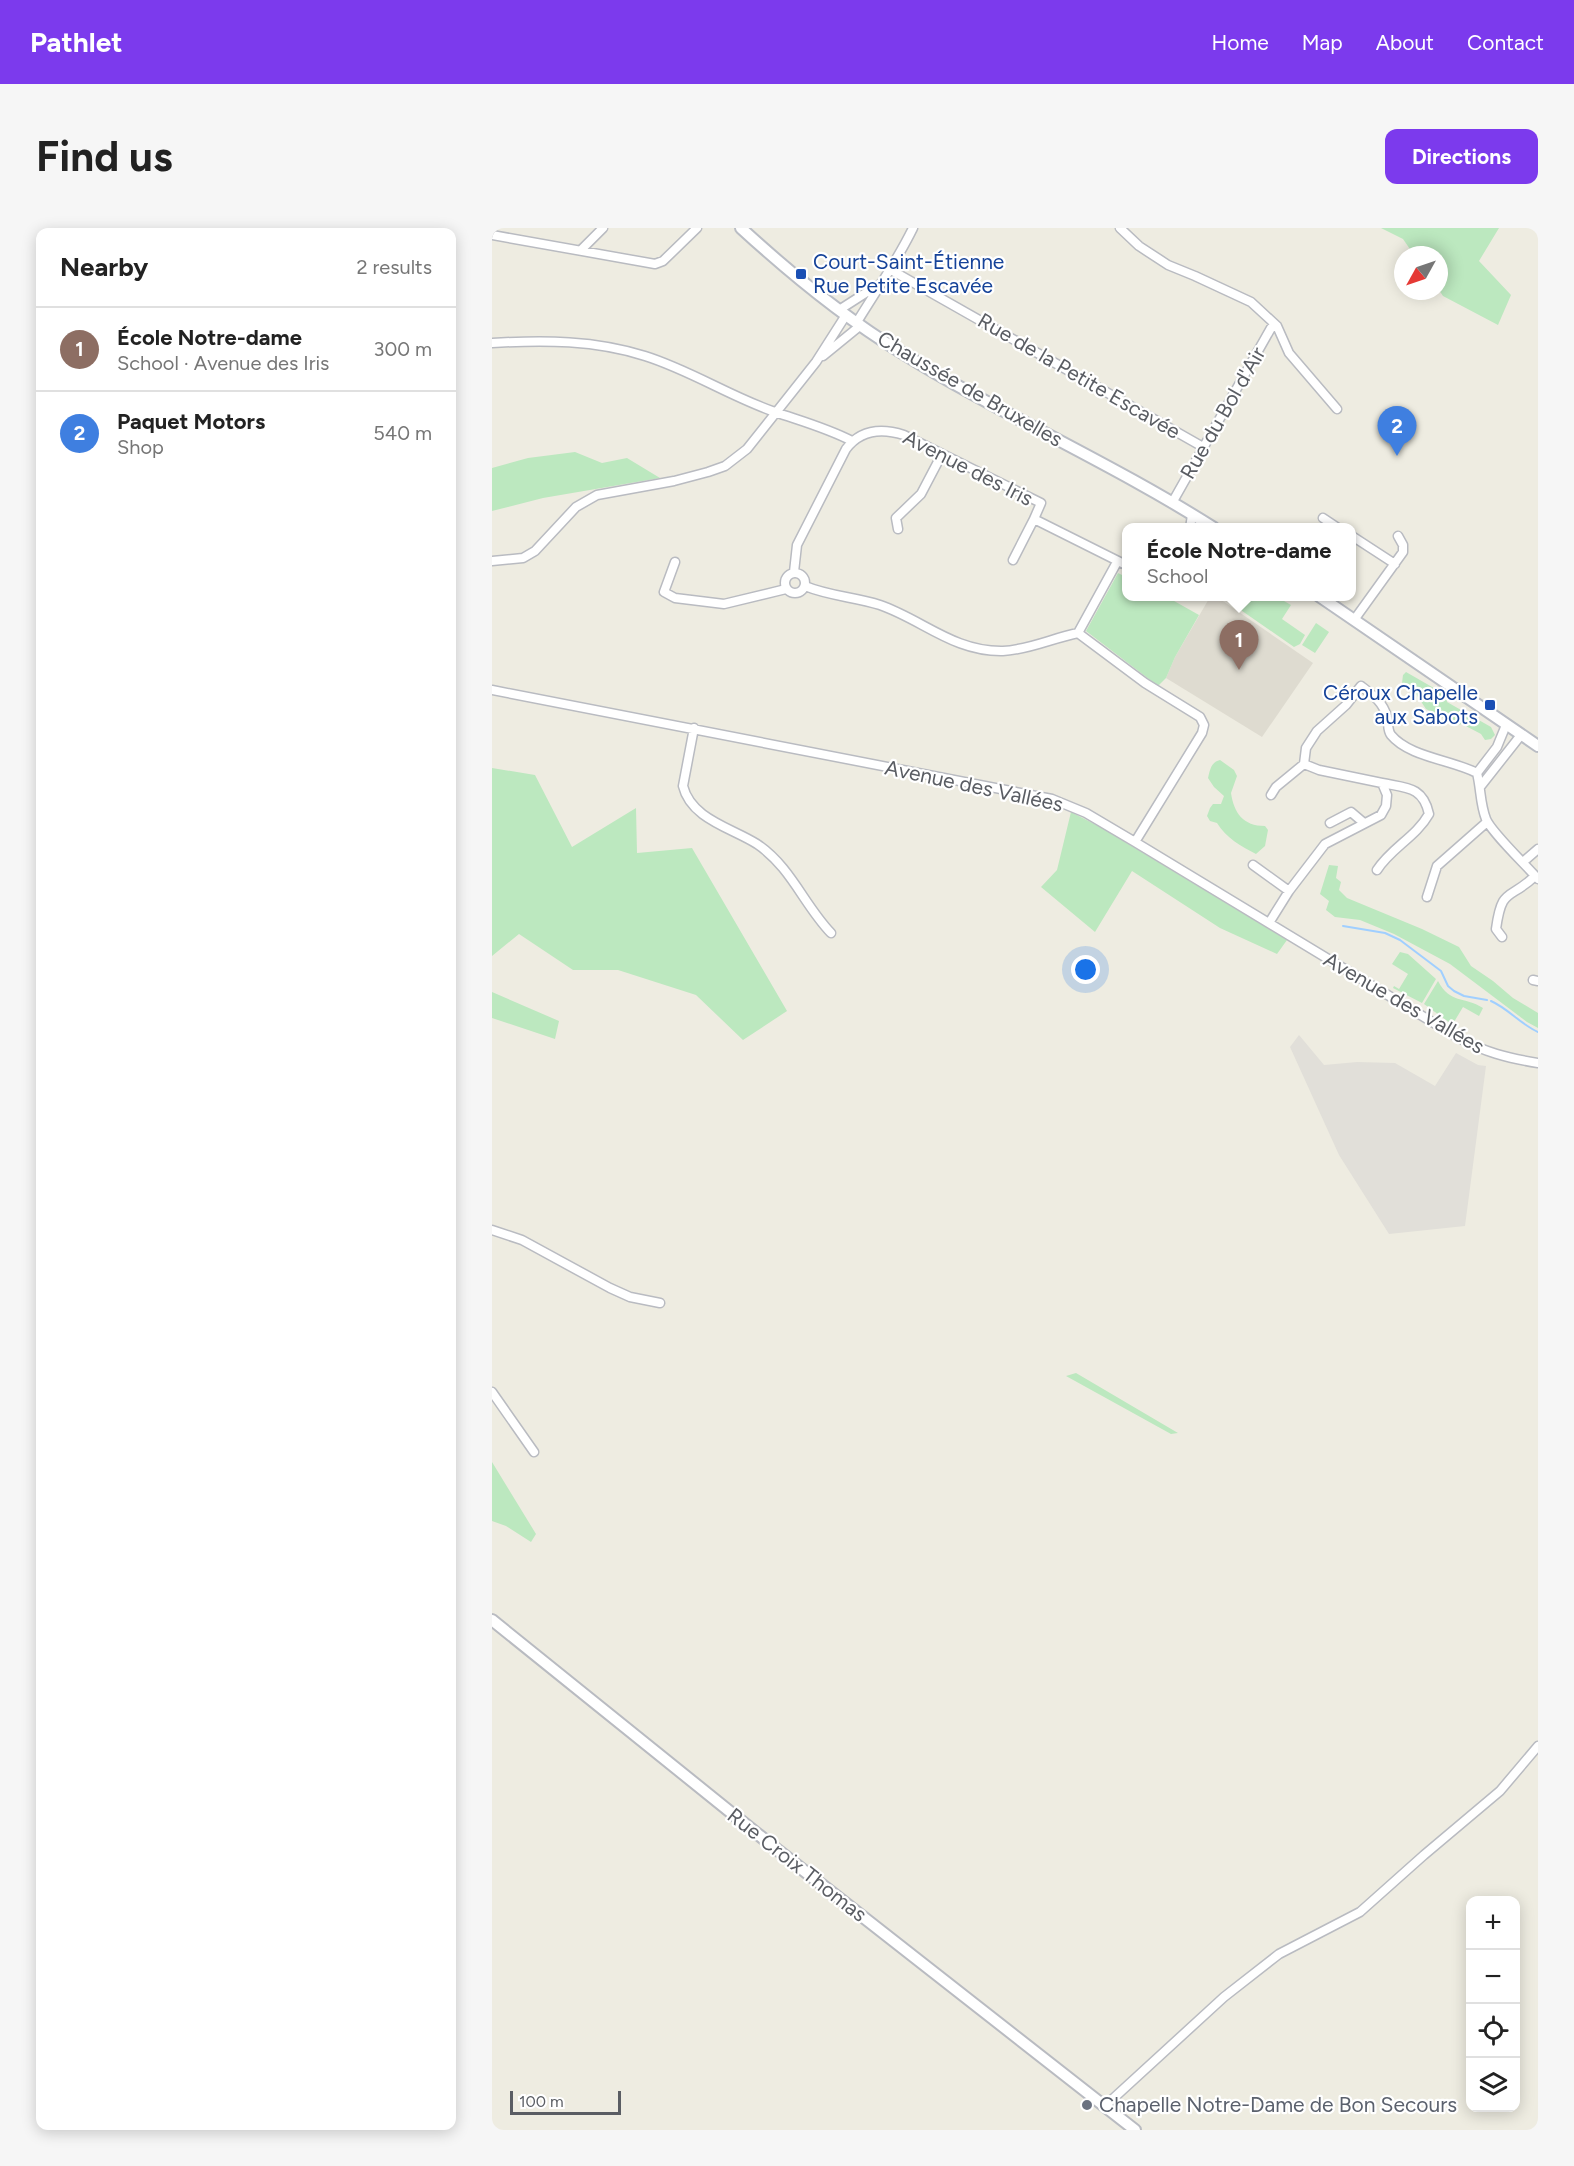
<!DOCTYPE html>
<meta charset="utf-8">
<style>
:root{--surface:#fff;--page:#f6f6f6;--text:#222;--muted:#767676;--line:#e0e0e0;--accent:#7c3aed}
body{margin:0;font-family:Figtree,sans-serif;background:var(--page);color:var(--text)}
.controls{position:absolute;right:18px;bottom:18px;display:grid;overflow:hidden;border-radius:12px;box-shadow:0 3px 15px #0003}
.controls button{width:54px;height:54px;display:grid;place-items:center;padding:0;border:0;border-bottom:2px solid var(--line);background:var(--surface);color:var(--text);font:30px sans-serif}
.compass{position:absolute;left:902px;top:18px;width:54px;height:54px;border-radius:50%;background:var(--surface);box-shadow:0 3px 15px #0003;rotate:230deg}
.scale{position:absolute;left:18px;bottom:15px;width:111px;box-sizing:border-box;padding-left:6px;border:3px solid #5a5d63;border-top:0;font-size:16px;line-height:21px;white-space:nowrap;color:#5a5d63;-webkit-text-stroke:4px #fff;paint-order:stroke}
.you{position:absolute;left:594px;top:742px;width:21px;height:21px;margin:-15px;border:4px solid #fff;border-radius:50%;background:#1a73e8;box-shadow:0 0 0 9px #1a73e833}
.badge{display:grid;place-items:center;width:39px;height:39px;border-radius:50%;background:var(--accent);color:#fff;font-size:20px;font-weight:700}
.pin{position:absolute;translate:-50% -50px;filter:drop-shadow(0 2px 3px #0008)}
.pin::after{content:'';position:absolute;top:32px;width:21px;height:18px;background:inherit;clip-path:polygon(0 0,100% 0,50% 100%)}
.popup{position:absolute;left:630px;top:295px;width:234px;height:78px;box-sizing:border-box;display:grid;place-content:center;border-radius:12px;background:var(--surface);filter:drop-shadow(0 2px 4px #0005);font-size:20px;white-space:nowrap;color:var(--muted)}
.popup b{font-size:22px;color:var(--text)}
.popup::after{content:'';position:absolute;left:50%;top:100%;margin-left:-12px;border:12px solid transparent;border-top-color:var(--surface)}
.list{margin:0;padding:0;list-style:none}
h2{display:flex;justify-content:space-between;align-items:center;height:78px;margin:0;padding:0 24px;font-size:26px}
h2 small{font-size:20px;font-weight:400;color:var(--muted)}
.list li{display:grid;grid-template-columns:39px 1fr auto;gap:18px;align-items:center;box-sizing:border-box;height:84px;padding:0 24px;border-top:2px solid var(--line)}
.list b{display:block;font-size:22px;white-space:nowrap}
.list p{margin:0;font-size:20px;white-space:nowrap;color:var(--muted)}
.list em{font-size:20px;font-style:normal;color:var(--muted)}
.icon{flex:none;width:33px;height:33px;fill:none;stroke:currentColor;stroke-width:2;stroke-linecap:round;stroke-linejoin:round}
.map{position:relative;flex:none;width:1046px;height:1902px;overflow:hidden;border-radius:12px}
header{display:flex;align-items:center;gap:36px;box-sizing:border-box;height:84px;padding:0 30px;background:var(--accent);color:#fff}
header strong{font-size:28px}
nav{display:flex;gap:33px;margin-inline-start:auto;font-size:21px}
.intro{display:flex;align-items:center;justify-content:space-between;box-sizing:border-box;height:144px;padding:0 36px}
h1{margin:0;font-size:42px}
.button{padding:15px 27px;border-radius:12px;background:var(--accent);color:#fff;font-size:21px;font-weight:700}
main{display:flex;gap:36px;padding:0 36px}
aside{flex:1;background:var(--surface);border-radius:12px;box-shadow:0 3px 15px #0003}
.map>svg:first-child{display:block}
</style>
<header>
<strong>Pathlet</strong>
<nav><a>Home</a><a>Map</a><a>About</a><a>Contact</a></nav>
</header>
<div class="intro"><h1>Find us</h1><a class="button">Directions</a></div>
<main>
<aside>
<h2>Nearby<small>2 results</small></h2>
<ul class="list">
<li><span class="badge" style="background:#8d6e63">1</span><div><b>École Notre-dame</b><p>School · Avenue des Iris</p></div><em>300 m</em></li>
<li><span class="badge" style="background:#3f7fe0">2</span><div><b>Paquet Motors</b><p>Shop</p></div><em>540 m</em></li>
</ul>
</aside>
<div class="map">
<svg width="1046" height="1902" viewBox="0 0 1046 1902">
<rect width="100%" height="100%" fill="#eeece1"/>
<path fill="#e1dfd9" d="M807,807l25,30 33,-3 38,1 40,23 21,-33 22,12 8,1 -21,160 -76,8 -50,-79 -49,-108z"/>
<path fill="#dedbd0" d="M718,369h7l96,66 -51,74 -96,-59 9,-21z"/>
<path fill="#bce8bf" d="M889,0h118l-20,33 32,34 -13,30 -55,-29 -4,-6v-35h-25l-11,-16z
M83,224l27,11 25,-5 33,20 -117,20 -51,13v-43l36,-10z
M626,345l8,4v19l41,1 32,18 -24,42 -9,21 -8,8 -72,-55z
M730,369h55l14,8 -9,14 23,16 -5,9 -6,3z
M824,395l13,9 -14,21 -13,-8z
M914,444l40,23 1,7 44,25 4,8 -4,4 -6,1 -4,-6 -19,-10 -5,1 -31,-16 -12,-18 -12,-8 1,-8z
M728,532l14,10 3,6 -6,17c3,20 12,33 34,33l3,4 -3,16 -9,8c-15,-8 -30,-16 -39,-31l-7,-2 -3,-5 3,-8 3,-4h8l3,-8 -10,-9 -6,-9c2,-8 3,-16 12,-18z
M0,540l43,7 37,72 64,-39 1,45 55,-5 95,163 -44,29 -47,-45 -78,-25h-45l-54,-36 -27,22z
M579,584l31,16 185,112 -10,14 -57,-26 -88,-57 -37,61 -54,-45 16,-17z
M837,637l9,1 -2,12 5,4 -2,8 8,8 75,31 37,18 12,19 22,15 20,17 25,15v15l-11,-6 -77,-58 -56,-30 -34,-14 -25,-3 -9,-7 3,-9 -9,-7z
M908,724l8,2 28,25 -14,24 -29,-15 1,-2 5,3 9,-15 -16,-10z
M946,753c12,23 26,15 45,27l-4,8 -16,-9 -9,15 5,3 -2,3 -33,-24z
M0,764l67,29 -4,18 -63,-21z
M584,1145l102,60 -7,1 -105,-58z
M0,1234l44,72 -5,8 -25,-16 -14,-5z"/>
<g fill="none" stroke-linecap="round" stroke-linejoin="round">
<path stroke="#a0cfff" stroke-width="2" d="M851,698l42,7 15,7 41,31 7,15 6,5 10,5 23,4
M999,773c18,8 29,23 47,31"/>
<defs>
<path id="minor" d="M628,0l19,18 29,19 27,11 56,26 26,24 12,27 48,56
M0,7l163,29 8,-3 34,-33
M90,21l21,-21
M399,42l312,177
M347,82l39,-25
M365,94c19,-31 40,-61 56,-94
M0,115c52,-3 103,-3 153,13 45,14 86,41 130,56 26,9 52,16 77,29
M331,128l38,-31
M680,275l99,-175 6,-2
M831,290l15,10
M698,300l2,-13
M406,301l-2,-11 25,-24 21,-40
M860,308l43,28
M521,332l21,-41
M0,333l31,-3 12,-7 41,-44 21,-12 77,-14 34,-9 17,-6 22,-17 69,-87 30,-47
M183,334l-11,30 11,6 49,6 62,-15
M302,344l3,-27 49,-96c15,-20 36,-21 58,-14l137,68 -7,16 92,46
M293 355a10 10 0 1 1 20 0a10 10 0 1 1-20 0Z
M313,358c24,10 50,11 75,19 43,15 74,47 123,46 25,-1 50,-13 75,-18l67,50 55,34 4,8 -2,8 -67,109
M862,392l49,-68v-7l-5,-9
M586,405l39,-71
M0,462l560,109 34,14 49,29 322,195c27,15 50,21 81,26
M202,500l-11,58c8,33 49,42 74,58 34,23 47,61 74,89
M985,545l20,-26 9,-22
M988,559l41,-52
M779,567l5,-8 28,-23
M838,595l21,-11 13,11
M1031,634l15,-13
M761,637l36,26
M885,642c14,-22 39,-33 52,-56 -6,-28 -23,-26 -47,-31
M935,669l10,-31 50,-44
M777,695l20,-32 36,-47 56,-29 5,-9 1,-11 -5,-12 -63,-13 -15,-6 2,-16 11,-17 29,-26 15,-19c12,9 22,16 26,31 2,6 0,13 4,18 18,22 61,25 86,38 4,16 3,31 9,46 5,13 41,47 52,60
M1010,709l-6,-8c6,-43 13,-28 39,-53
M1041,752l5,1
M0,1002l30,10 88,48 20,9 30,6
M0,1164l42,60
M613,1878l119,-109 55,-43 81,-42 64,-57 76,-64 38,-45"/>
<path id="tertiary" d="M0,1392l283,228 360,282"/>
<path id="secondary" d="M249,0c49,45 101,88 158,123 102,64 213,112 315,177
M827,368l219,150"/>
</defs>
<use href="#minor" stroke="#b9bbc1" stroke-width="11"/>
<use href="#tertiary" stroke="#b9bbc1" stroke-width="14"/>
<use href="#secondary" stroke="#babdc4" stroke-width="14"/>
<use href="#minor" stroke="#fff" stroke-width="8"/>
<use href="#tertiary" stroke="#fff" stroke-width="10"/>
<use href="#secondary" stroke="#fff" stroke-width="10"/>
</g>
<g fill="#1a4fb4" stroke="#fff" stroke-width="2">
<rect x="303" y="40" width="12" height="12" rx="3"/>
<rect x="992" y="471" width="12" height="12" rx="3"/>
</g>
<circle fill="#6b7280" stroke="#fff" stroke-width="2" cx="595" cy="1877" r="6"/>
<g text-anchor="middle" stroke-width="4.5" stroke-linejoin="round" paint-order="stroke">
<g font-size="21" fill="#164399" stroke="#fff" text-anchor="start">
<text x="321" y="41">Court-Saint-Étienne<tspan x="321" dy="24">Rue Petite Escavée</tspan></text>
<text x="986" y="472" text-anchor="end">Céroux Chapelle<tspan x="986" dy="24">aux Sabots</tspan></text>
</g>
<g font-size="21" fill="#5a5d63" stroke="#fff">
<text transform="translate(587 148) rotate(30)" y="7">Rue de la Petite Escavée</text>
<text transform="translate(478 161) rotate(30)" y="7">Chaussée de Bruxelles</text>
<text transform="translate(731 185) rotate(-60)" y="7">Rue du Bol d'Air</text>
<text transform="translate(476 240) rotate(27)" y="7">Avenue des Iris</text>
<text transform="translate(482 558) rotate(12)" y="7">Avenue des Vallées</text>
<text transform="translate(912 775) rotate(30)" y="7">Avenue des Vallées</text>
<text transform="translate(305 1637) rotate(38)" y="7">Rue Croix Thomas</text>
</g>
<g font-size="21" fill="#5b616d" stroke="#fff" text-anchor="start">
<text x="607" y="1884">Chapelle Notre-Dame de Bon Secours</text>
</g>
</g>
</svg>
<div class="controls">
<button>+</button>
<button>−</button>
<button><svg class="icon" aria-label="locate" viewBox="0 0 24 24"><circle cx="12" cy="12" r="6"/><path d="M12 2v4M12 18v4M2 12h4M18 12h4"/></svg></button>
<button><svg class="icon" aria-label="layers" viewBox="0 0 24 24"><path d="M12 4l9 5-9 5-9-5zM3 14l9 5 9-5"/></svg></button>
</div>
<svg class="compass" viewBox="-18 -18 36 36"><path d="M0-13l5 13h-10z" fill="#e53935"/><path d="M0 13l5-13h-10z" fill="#767676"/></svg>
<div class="scale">100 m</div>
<div class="you"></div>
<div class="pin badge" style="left:747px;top:442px;background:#8d6e63">1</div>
<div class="popup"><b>École Notre-dame</b>School</div>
<div class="pin badge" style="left:905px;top:228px;background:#3f7fe0">2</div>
</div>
</main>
